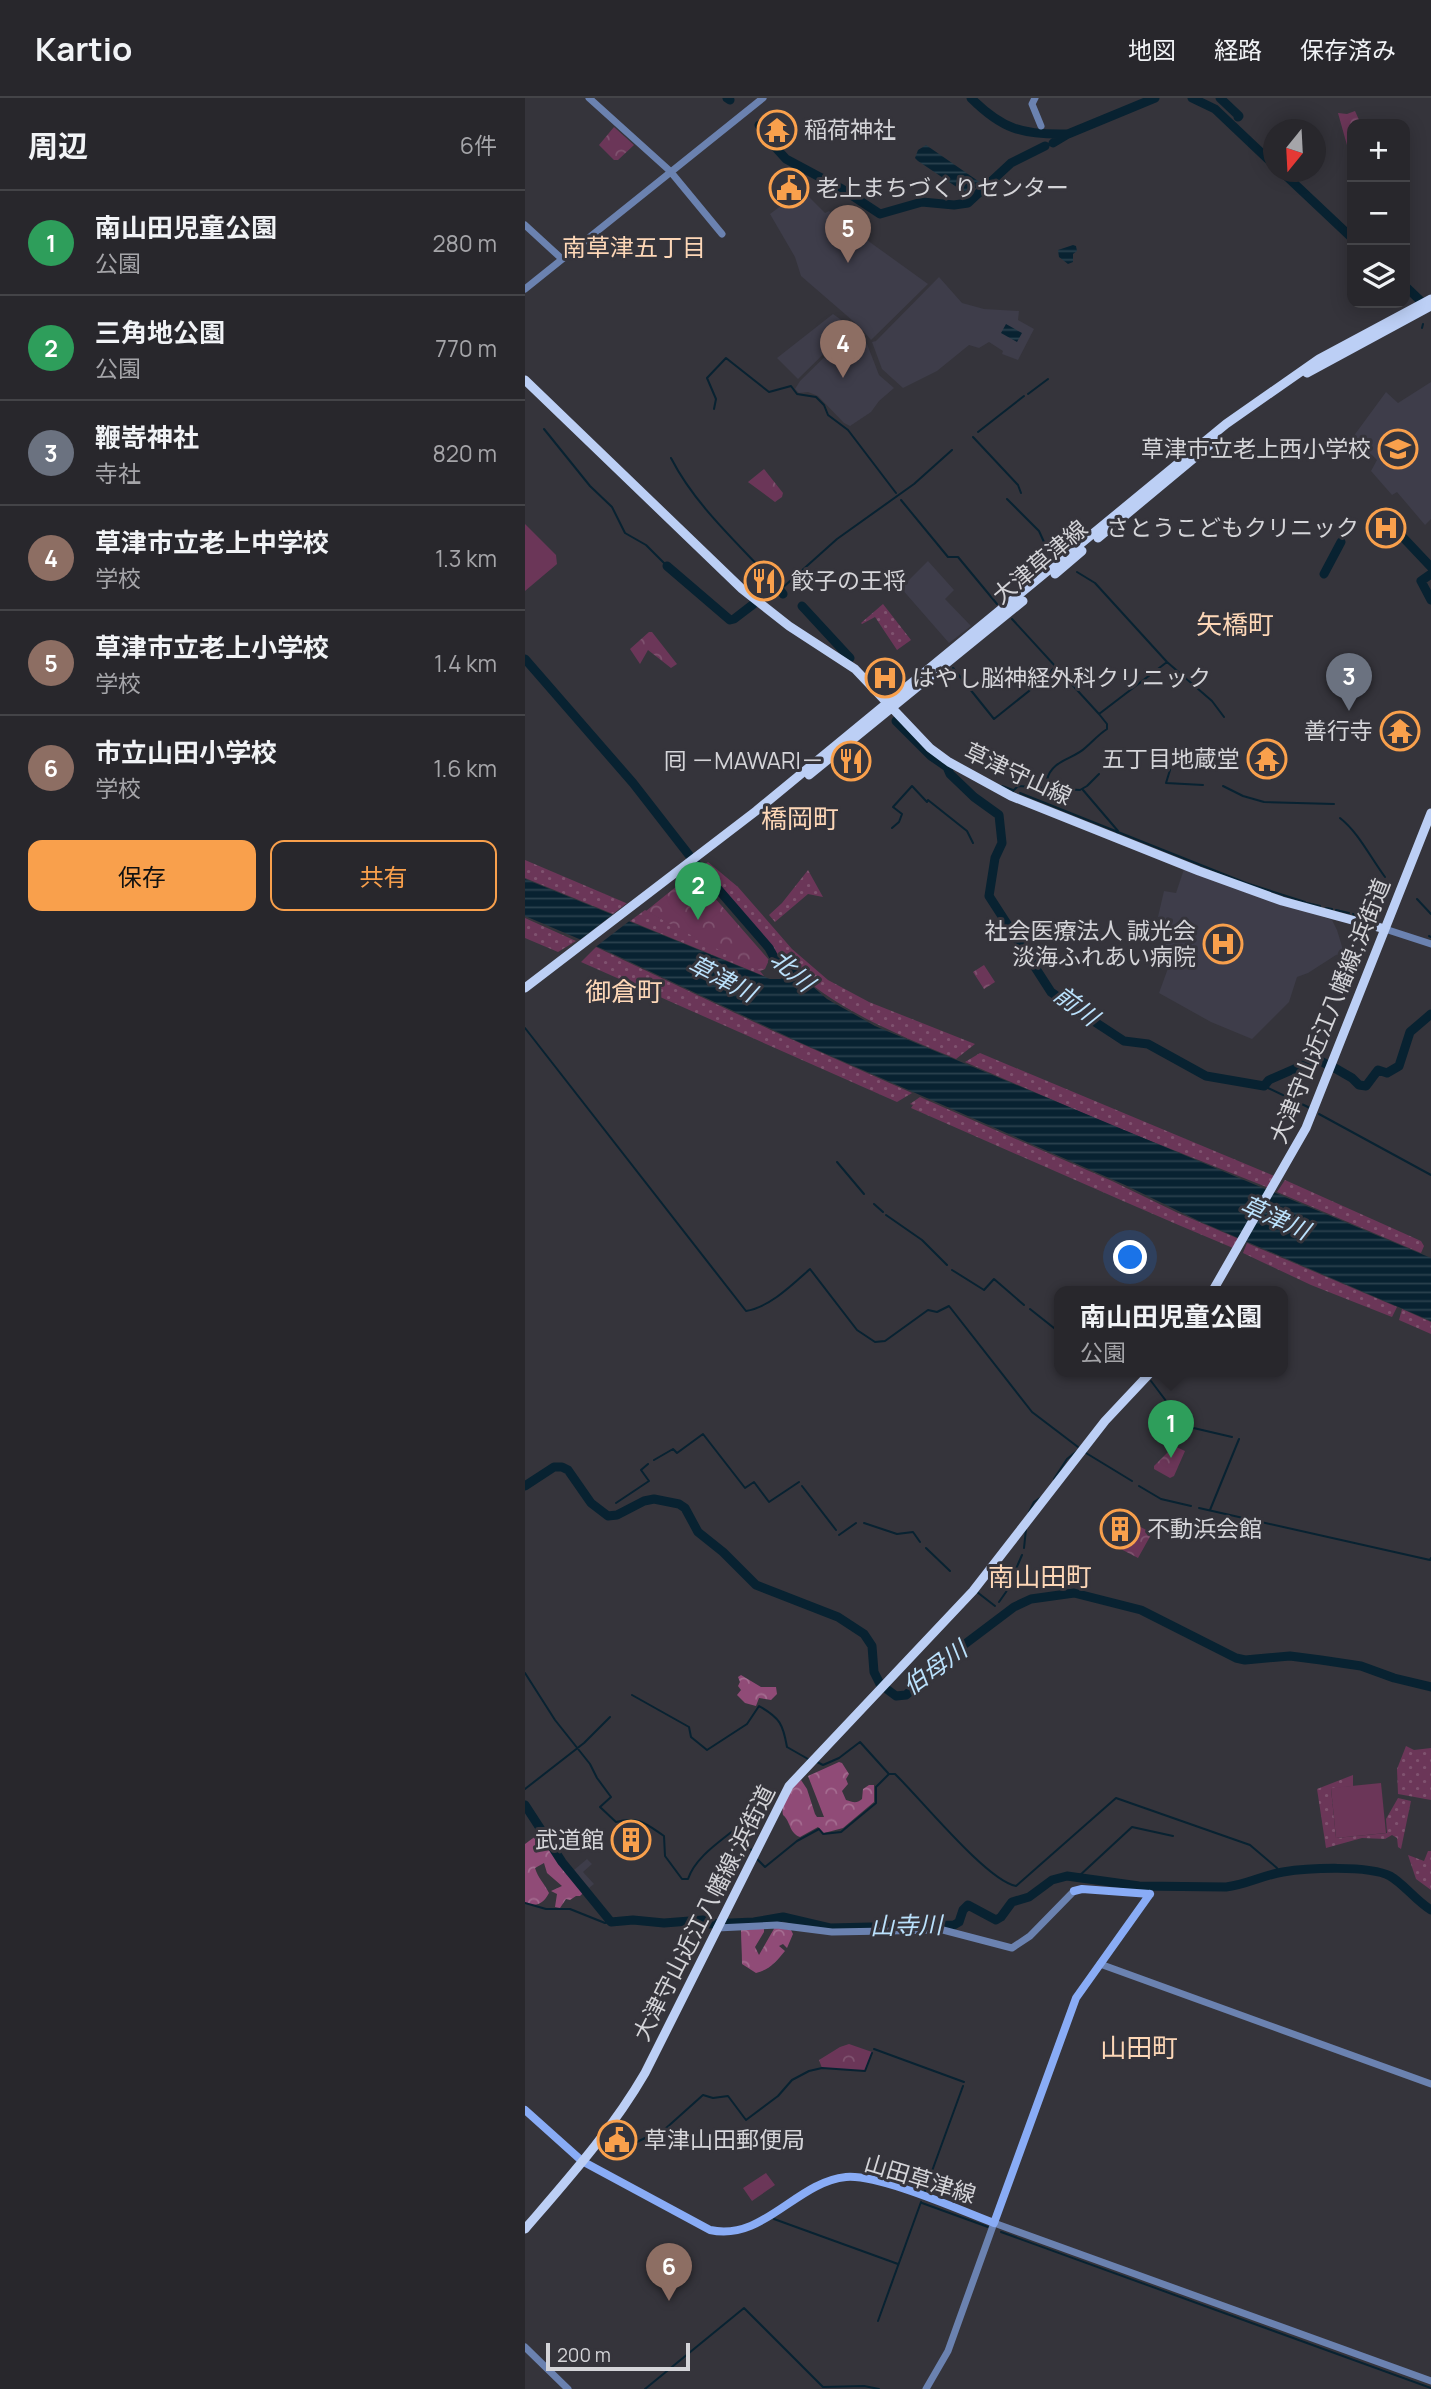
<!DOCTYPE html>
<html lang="ja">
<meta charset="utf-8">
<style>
:root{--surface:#28272c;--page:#302f34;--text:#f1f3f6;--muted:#a5a5a9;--line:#444448;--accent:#f9a04c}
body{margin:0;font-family:Manrope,"Noto Sans JP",sans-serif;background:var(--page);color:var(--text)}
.controls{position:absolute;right:21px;top:21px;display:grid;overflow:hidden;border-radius:14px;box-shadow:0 4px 18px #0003}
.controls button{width:63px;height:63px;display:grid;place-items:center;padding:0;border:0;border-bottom:2px solid var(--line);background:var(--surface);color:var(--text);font:35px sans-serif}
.compass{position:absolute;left:738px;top:21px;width:63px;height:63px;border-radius:50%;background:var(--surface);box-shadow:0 4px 18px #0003;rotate:198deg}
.scale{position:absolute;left:21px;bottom:18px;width:144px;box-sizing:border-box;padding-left:7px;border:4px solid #d4d4d8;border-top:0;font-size:19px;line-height:24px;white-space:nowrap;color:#d4d4d8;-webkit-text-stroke:5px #35343b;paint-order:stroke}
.you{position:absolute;left:606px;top:1160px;width:24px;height:24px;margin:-18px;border:5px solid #fff;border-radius:50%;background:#1a73e8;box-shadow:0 0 0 10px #1a73e833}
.badge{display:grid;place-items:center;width:46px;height:46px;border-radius:50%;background:var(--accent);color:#fff;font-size:23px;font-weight:700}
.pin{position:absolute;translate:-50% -58px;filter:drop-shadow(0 2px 4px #0008)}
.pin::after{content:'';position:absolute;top:37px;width:24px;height:21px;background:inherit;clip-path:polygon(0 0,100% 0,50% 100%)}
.popup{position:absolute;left:529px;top:1188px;width:234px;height:91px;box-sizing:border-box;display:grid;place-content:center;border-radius:14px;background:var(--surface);filter:drop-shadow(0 2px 5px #0005);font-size:23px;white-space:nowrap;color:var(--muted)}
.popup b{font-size:26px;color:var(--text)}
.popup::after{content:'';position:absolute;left:50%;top:100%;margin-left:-14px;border:14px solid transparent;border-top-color:var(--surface)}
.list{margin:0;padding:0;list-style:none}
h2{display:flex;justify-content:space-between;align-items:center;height:91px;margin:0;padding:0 28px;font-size:30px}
h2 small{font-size:23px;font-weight:400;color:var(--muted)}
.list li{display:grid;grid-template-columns:46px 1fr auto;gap:21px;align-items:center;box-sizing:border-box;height:105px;padding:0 28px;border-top:2px solid var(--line)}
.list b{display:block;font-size:26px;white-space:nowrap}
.list p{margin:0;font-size:23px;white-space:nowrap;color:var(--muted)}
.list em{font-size:23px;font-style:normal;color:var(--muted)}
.actions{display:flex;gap:14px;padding:21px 28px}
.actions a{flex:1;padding:16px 0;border:2px solid var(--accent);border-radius:14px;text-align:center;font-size:24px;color:var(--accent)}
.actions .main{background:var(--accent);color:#111}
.icon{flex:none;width:38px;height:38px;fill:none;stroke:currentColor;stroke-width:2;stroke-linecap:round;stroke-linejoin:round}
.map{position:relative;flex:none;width:906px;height:2291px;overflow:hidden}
header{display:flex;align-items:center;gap:42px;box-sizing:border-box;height:98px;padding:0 35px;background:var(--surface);border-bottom:2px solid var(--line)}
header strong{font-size:33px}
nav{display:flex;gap:38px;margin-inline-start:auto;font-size:24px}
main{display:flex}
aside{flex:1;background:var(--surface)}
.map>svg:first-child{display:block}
</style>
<header>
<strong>Kartio</strong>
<nav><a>地図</a><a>経路</a><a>保存済み</a></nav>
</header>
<main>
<aside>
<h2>周辺<small>6件</small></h2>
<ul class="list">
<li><span class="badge" style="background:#2e9e5b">1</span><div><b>南山田児童公園</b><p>公園</p></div><em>280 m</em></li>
<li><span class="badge" style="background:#2e9e5b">2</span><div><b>三角地公園</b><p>公園</p></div><em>770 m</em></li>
<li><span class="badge" style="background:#6b7280">3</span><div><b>鞭嵜神社</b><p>寺社</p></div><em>820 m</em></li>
<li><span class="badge" style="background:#8d6e63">4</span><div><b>草津市立老上中学校</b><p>学校</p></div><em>1.3 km</em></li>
<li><span class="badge" style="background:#8d6e63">5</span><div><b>草津市立老上小学校</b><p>学校</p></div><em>1.4 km</em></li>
<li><span class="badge" style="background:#8d6e63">6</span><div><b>市立山田小学校</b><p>学校</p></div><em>1.6 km</em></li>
</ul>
<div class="actions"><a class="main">保存</a><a>共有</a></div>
</aside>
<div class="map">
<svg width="906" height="2291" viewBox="0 0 906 2291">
<defs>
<pattern id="grass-dots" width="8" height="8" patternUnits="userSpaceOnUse" patternTransform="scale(1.75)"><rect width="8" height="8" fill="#6b3658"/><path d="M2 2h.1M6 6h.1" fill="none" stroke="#7f526f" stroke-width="1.8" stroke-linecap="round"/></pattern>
<pattern id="forest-crowns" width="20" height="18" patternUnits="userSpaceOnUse" patternTransform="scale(1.75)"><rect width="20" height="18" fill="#904b77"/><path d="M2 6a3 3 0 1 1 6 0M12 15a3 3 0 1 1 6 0" fill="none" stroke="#a46c90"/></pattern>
<pattern id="park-crowns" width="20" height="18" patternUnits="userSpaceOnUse" patternTransform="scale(1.75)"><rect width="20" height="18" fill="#6b3658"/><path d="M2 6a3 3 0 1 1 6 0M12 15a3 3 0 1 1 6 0" fill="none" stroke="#7f526f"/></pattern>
<pattern id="water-rules" width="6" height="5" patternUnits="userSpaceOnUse" patternTransform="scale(1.75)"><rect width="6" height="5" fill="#082231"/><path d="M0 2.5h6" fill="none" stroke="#2b414e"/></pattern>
</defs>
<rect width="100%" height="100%" fill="#35343b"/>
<path fill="#3e3d4a" d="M277,92l23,23 4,-2 5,5 13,29 13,-10 68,49 -57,56 -11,-13 -59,-51 -6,-19 -25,-43z
M414,179l23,26 22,6 35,2 -1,9 16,9 -16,31 -16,-6 1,-3 -14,-9 -10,6 -10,-3 -32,26 -34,17 -21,-19 -10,-27 4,-1z
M308,216l18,13 -53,52 -21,-21z
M327,232l15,14 12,31 15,13 -15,13 -8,11 -21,14 -6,-3 -26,-27 -10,-4 -9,1 -4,-4 5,-8z
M906,284v137l-6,6 -28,-33 -5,3 -21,-24 6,-11 -24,-23 33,-45 12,11z
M403,463l26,29 -9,9 26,27 -22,17 -48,-55z
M659,771l148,51 5,10 7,23 -8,2 -28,18 -11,4 -8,25 -37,37 -41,-17 -52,-29 12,-33 -8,-3 -3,-22 -6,-1 10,-43 12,2z
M62,1761l5,5 -9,8 11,12 -5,4 -15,-18z"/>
<path fill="url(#grass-dots)" d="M358,506l28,36 -14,10 -22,-33 -13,7 -1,-1z
M0,762l101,43h1l-14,11 -88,-36z
M183,764l30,25 54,62 36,31 41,22 106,42 -19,15c-61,-26 -121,-49 -169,-96 -9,-1 -11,-5 -14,-13l-70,-84z
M283,772l15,27 -15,-3 -33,28 -6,-7 13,-12z
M120,812l115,61 4,5 -134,-55z
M0,820l51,23 -18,11 -33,-14z
M71,849l179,85 137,61 -15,9 -316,-140z
M455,955l292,122 2,1 -5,12 -156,-62 -148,-64z
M395,999l192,84 66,32 61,26 -6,9c-108,-45 -214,-93 -322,-140l2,-3 -3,-1z
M760,1082l136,61 3,5 -3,7 -144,-61z
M722,1145l150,64 -5,10 -81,-32 -68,-32z
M877,1211l29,13v12l-32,-14z
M881,1648l8,4 17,-2v52l-33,-6 -1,-25z
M828,1677v11l-22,3 5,49 51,-5 -1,-14 12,-21 13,3 -10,48 -3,-2 -1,-9 -5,-3 -7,4 -23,-1 -36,10 -9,-59z
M903,1753h3v39l-15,-11 -8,-24 16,6z"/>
<path fill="url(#forest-crowns)" d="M216,1577l20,12h15l1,7 -6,6 -12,-2 -3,8 -11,-3 -8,-8 4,-5 -3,-4 2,-4 -2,-5z
M314,1664l3,1 7,11 -3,5 2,5 -6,7 4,9c7,2 10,4 16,-1l1,-10 6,-4h5v17l-31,26 -19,5 -6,-6 -18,10c-11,-4 -9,-15 -17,-22 -3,-12 8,-28 18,-35l6,9 8,25 2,3h7l-16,-41z
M15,1735c5,2 12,13 11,17l15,19v5l7,3 12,14 -5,5h-4l-6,4 -4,-1 -6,9 -5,-1 2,-13 -6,-3 11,-5 -15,-13 -3,-10 -9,5c3,10 9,15 14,25 -6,11 -12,14 -24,10v-59z
M239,1829v5l-9,15 4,8 16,-28 16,3 2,4 -6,14 -4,-4 -4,2 6,5c-9,11 -16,19 -29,22l-14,-9c0,-12 -1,-23 -1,-35z"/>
<path fill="url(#park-crowns)" d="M830,13l5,11 -8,2v39l-14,-50 9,1z
M89,29l20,18 -16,15h-4l-15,-15z
M239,371l19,24 -1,4 -7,5 -27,-20z
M124,534h3l25,32 -6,4 -23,-18 -8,14 -10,-15z
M168,775l76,87 -4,9 -5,2 -13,-6 -101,-54z
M459,867l11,17 -11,7 -11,-17z
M649,1348l11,5 -11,25 -4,2 -16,-9v-3z
M606,1424l21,11 -14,25 -21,-11z
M324,1946l23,8 -7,19 -43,-3 -3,-8 21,-13z"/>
<path fill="#6b3658" d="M0,426l31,31 1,9 -32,27z
M856,1685l5,50 -50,5 -5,-50z
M241,2075l9,12 -23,16 -9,-13z"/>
<path fill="url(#water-rules)" d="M401,47l55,38 -1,2 -13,9 -49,-33 -3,-3 3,-8z
M548,147l3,1 1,5 -4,3v8l-5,2 -9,-7 -1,-7z
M481,226l16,9 -5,9 -16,-9z
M0,781l245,100h11v-9l7,-5 39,34 48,27 556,232v63l-232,-100 -74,-36 -326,-143 -194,-92 -80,-34z"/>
<path fill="#35343b" d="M91,814l16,7 -39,30 -16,-7z"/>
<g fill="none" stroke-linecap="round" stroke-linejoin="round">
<path stroke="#082231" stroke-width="2" d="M897,230l1,-4
M503,296l20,-15
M189,311l2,-10 -9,-21 19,-20 43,34 22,-6 6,8 19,3 8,8 4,10 20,15 48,63
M19,331l46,57 22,21 13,26 21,12 21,21
M453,334l46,-36
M448,339l45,48 3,8
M146,360c25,49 69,87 106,128
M482,401l32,32 5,11 12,10
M376,402l47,57h10l39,47
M552,474l18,11 72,79 45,39 12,16
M255,492l57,-51 77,-55 38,-34
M487,521l87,95 68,-52
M428,570l41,51 40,-32 21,-20
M645,672l-4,13 37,2
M522,682c4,-20 27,-21 38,-32 7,-6 13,-13 22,-19v-5l-8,-10
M477,688l11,4
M698,688l20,10 21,6 70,2
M558,692l35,41 -1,2
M488,693l5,-5 62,4 7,-4 12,-12
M495,695l226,90 59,19
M815,720c19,15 30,39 45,59
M367,730l7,-6 3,-8 -9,-7 19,-21 15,16 1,-2 39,31 6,12
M892,801l14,15
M782,805l13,3
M801,810l6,1
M811,812l13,3
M828,816l10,3
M841,820l13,3
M904,838l2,1
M0,930l221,283c24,-4 46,-26 64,-42l47,61 18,12 10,-1 43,-31 9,2 12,-6 83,106 46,35
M739,988l46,22
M794,1016l112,61
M312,1064l27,32
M349,1106l9,8
M361,1117l36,25 25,25
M427,1172l32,20 10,-11 30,26
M505,1211l29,23
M626,1283l34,45 47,11
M561,1355l46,28
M129,1362l19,-11 4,4 26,-19 42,54 9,-6 15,20 30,-20
M529,1381l13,-20 10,-8
M277,1388l34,44
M614,1388l22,13 30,7
M91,1405l33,-22 -8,-11 7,-6
M674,1410l231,52 1,-2
M685,1412l29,-71
M504,1414l5,-10 6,-4
M339,1425l33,11 16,-2 7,10
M314,1437l17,-12
M401,1450l24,23
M499,1450l2,-19
M452,1494l18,14
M474,1504l7,-10 16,-37
M0,1575l30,47 35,44 7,14 14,19 -11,10 16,15c23,-6 30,2 48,14l1,20 17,23h6c7,-21 30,-36 46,-49l8,5 10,16
M107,1597l57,32 2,10 16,13 40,-26 12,-18c21,12 24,18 28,41l21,12
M292,1664l6,3 16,-7 21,-16 28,31
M0,1691l59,-46 26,-26
M232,1761l8,8 32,-26 22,-12 4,5 18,-2 35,-29v-16l13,-13h6c25,24 92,107 121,112l100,-88 134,47 27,23 2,5
M553,1779l54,-50 41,9
M0,1805l21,6h24l35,14 6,-1
M349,1951l90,33
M79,2042l3,-2 9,6v3h11l18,-9h10l48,-43 10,3 15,-2 18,24 32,-24 14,-16 17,-9 13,-3 43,3 7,-18
M399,2095l39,-107
M397,2105l66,24
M249,2121l124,45
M476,2134l430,156
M353,2223l43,-119
M120,2291l99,-81 79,79 41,-1 15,3"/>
<path stroke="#082231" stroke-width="9" d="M202,0l3,2
M446,0c31,31 51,37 95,36
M667,0l23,11 58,55
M695,0l19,18 -1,1
M234,27l8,13 19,21 56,30 38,25 42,-12 32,3 14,-2 43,-40 34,-17
M528,45l15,-9 87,-36
M757,74l70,66
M880,188l21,20
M855,415l51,54
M142,468l63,54 4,-1 43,-33 6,8
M799,476l17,-32
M906,502l-10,-19 10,-7
M277,508l48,52
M0,561l108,124 56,72
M371,623l35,35 16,11 3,7 24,23 25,18 3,28 -7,15 -6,38 62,96 21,15 52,34 24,3 58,32 58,10 5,-6 48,-21 11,6
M167,761l77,89 7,13 11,5 8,7
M808,969l19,11 7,7 7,1 12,-16 9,3 12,-7 11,-34 21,-18
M0,1388l29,-19h8l6,3 23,33 17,13 9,-1 27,-14 10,-2 25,5 6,4 13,24 25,20 33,33 82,32 26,17 8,12 2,26 6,12 16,12 10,-1 55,-48 53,-40 17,-8 43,-6 67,17 95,48 9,2 45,-4 31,4 40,6 33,12 37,9
M0,1707l37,57 49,60 22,-2 31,3 39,-3 5,4 46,-2 29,-5 47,11 124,-3 5,-3 4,-12 5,-5 28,15 5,-3 11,-15 17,-5 23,-17 15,-4 72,10 87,1c20,-2 37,-12 57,-15 24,-4 86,-7 107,4 14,8 25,24 41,34"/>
<path stroke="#6b82b0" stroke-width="7" d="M64,0l81,73 52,63
M510,0l-3,6 9,22
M0,127l37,34
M0,191l238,-191
M860,831l46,15
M192,1830l60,-3 55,7 111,-2 69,18 18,-12 44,-45
M575,1866l331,120
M0,2249l43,42
M401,2291l22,-38 46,-128 437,158"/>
<path stroke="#89acf6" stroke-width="8" d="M549,1793l8,-2 68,5
M0,2012l57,51 128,69c53,12 86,-48 136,-53 33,-3 114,33 148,46l82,-225 74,-104"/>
<path stroke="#bccff5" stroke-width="9" d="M782,275l124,-67
M0,282l217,209 47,37 66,43 75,79 19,14 62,34 188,75 83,30 103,28
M573,440l119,-99
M530,476l27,-23
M284,677l214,-174
M0,890l231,-177 470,-387 93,-65 112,-60
M687,1194l94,-164 125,-315
M0,2131c43,-50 87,-99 120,-156l144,-287 184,-195 132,-170 46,-49"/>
</g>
<defs>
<symbol id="temple-ring" viewBox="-11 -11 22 22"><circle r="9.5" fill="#35343b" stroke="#f9a04c" stroke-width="1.5"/><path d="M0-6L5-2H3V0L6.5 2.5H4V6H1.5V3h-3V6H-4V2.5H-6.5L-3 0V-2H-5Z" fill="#f9a04c"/></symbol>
<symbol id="civic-ring" viewBox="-11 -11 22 22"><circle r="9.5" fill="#35343b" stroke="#f9a04c" stroke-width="1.5"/><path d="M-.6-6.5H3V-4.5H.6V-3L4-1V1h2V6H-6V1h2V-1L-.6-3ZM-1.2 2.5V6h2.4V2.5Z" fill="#f9a04c"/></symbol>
<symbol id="school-ring" viewBox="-11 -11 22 22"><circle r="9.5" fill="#35343b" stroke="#f9a04c" stroke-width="1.5"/><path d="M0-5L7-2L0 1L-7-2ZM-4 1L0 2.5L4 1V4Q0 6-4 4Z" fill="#f9a04c"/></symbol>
<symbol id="hospital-ring" viewBox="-11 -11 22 22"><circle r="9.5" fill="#35343b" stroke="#f9a04c" stroke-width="1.5"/><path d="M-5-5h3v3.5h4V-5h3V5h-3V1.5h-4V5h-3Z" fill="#f9a04c"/></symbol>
<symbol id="restaurant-ring" viewBox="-11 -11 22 22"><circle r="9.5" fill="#35343b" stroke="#f9a04c" stroke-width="1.5"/><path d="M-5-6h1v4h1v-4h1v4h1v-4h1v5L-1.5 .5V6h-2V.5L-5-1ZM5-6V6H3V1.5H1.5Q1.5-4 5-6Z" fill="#f9a04c"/></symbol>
<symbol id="building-ring" viewBox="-11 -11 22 22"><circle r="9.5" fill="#35343b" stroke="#f9a04c" stroke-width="1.5"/><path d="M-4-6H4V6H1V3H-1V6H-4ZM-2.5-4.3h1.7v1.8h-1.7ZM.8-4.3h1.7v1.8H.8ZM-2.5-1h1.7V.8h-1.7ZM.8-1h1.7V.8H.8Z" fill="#f9a04c"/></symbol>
</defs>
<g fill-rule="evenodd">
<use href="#temple-ring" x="230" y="10" width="44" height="44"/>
<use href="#civic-ring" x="242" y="68" width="44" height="44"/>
<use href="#school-ring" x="851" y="329" width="44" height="44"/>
<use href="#hospital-ring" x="839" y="408" width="44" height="44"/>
<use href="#restaurant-ring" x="217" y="461" width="44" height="44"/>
<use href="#hospital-ring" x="338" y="558" width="44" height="44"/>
<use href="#temple-ring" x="853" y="611" width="44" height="44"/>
<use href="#temple-ring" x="720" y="639" width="44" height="44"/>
<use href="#restaurant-ring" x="304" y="641" width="44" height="44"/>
<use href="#hospital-ring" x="676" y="824" width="44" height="44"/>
<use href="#building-ring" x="573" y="1409" width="44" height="44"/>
<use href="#building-ring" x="84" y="1720" width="44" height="44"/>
<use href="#civic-ring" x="70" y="2020" width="44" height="44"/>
</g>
<g text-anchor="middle" stroke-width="6" stroke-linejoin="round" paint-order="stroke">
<g font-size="23" fill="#d4d4d8" stroke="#35343b" text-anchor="end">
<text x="279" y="40" text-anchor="start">稲荷神社</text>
<text x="291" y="98" text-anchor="start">老上まちづくりセンター</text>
<text x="846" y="359">草津市立老上西小学校</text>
<text x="834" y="438">さとうこどもクリニック</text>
<text x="266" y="491" text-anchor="start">餃子の王将</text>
<text x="387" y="588" text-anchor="start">はやし脳神経外科クリニック</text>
<text x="848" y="641">善行寺</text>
<text x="715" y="669">五丁目地蔵堂</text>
<text x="299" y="671">囘 －MAWARI－</text>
<text x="671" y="841">社会医療法人 誠光会<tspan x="671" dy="26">淡海ふれあい病院</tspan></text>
<text x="622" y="1439" text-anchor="start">不動浜会館</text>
<text x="79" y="1750">武道館</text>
<text x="119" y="2050" text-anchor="start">草津山田郵便局</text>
</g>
<g font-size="23" fill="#d4d4d8" stroke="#35343b">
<text transform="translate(515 464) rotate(-40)" y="8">大津草津線</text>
<text transform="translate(493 676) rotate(25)" y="8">草津守山線</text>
<text transform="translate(805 913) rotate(-68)" y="8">大津守山近江八幡線;浜街道</text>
<text transform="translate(179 1815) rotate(-63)" y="8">大津守山近江八幡線;浜街道</text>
<text transform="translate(395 2081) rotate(17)" y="8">山田草津線</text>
</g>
<g font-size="24" fill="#fdd7b7" stroke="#35343b">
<text x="109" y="158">南草津五丁目</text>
</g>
<g font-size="24" font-style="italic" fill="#bbe2fd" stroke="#35343b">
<text transform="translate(267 873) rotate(41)" y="8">北川</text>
<text transform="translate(197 881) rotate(27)" y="8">草津川</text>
<text transform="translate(551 908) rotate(37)" y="8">前川</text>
<text transform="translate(750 1120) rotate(24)" y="8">草津川</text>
<text transform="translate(410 1570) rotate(-36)" y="8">伯母川</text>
<text transform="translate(381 1828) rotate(-1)" y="8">山寺川</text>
</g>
<g font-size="26" fill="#fdd7b7" stroke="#35343b">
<text x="710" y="536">矢橋町</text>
<text x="275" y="730">橋岡町</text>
<text x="99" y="903">御倉町</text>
<text x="515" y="1488">南山田町</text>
<text x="614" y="1959">山田町</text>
</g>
</g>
</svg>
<div class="controls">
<button>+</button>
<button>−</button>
<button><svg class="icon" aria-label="layers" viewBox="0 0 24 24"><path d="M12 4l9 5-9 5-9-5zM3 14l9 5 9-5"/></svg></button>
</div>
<svg class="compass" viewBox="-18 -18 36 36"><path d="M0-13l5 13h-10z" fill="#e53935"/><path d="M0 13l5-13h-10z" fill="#a5a5a9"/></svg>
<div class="scale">200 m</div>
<div class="you"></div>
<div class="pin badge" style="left:646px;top:1360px;background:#2e9e5b">1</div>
<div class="popup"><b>南山田児童公園</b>公園</div>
<div class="pin badge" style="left:173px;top:822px;background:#2e9e5b">2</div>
<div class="pin badge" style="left:824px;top:613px;background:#6b7280">3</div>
<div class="pin badge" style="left:318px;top:280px;background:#8d6e63">4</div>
<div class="pin badge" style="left:323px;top:165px;background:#8d6e63">5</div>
<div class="pin badge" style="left:144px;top:2203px;background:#8d6e63">6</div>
</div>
</main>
